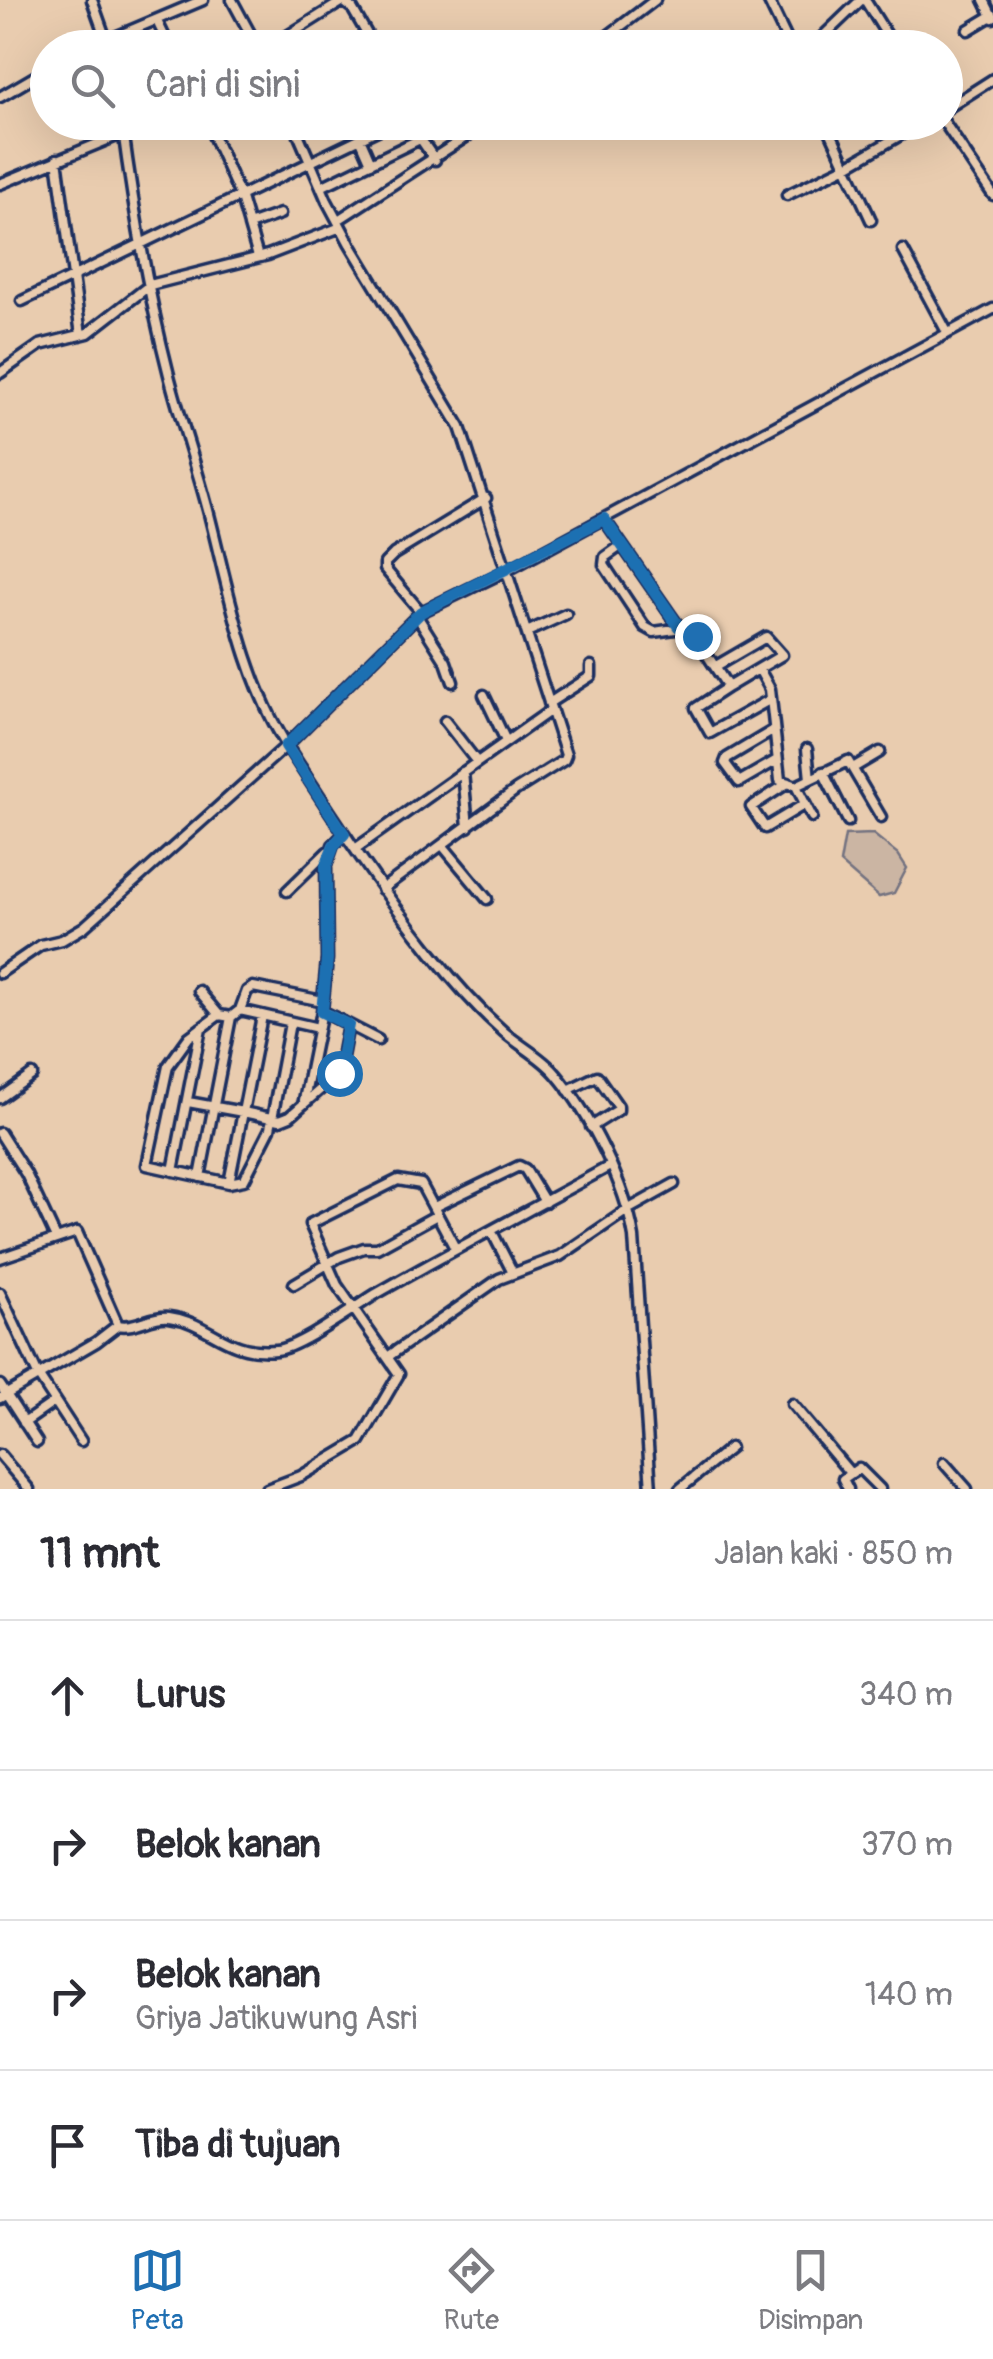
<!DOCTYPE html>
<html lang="id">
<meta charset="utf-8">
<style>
:root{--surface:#fff;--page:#f7f7f7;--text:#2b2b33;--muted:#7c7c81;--line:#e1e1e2;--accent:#1f6fb2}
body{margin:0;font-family:Pangolin,sans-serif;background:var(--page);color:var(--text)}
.stop{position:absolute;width:30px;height:30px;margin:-22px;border:8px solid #1f6fb2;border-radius:50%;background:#fff}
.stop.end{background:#1f6fb2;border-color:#fff;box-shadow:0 2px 10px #0008}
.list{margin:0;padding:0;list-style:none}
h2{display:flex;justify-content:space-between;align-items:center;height:130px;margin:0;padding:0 40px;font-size:42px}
h2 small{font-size:32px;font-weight:400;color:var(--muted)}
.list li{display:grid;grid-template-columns:65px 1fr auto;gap:30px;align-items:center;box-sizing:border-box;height:150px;padding:0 40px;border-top:2px solid var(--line)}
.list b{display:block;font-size:38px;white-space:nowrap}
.list p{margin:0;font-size:32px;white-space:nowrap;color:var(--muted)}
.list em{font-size:32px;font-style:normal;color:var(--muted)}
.icon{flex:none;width:55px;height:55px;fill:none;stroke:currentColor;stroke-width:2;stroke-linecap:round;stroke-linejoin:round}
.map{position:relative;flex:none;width:993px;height:1489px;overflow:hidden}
.search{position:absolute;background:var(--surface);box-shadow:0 10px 40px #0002;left:30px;right:30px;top:30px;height:110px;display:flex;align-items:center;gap:25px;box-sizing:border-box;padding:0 35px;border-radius:55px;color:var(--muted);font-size:38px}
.sheet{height:730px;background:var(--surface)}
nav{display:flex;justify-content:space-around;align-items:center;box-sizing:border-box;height:140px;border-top:2px solid var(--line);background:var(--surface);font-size:28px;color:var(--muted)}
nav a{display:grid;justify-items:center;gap:5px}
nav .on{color:var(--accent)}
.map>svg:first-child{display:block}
</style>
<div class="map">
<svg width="993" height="1489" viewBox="0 0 993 1489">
<rect width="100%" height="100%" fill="#e9ccaf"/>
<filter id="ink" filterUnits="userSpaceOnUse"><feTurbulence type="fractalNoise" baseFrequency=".01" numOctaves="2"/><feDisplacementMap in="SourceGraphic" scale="20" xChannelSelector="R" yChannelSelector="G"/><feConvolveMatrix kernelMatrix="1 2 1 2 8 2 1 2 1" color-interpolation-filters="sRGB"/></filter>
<g filter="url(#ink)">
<path fill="#cbb5a3" stroke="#737280" stroke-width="2.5" d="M873,834l25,20 9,14 -13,25 -15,4 -39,-34 5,-28z"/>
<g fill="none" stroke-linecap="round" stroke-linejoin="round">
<defs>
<path id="minor" d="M92,0l17,48
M232,0l26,48
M768,0l23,48
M865,0l30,48
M984,0l9,18
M157,21l13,27
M968,30l25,-15
M89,48l114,-48
M268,48l75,-47 9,7 23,40
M592,48l63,-48
M811,48l50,-48
M0,97l48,-28
M946,109l47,-30
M122,122c11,85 26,171 47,253 12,47 28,92 40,139 20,78 35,166 80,235 45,70 91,140 143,205 22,28 45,54 72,78 16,14 38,25 52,42 35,41 69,110 78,163l17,252
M207,122l34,76 8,27 31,-11
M293,122l34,79 23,43 110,183 106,328 -2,5 -48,30 -134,99
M409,122l26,38
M826,122l45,98
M944,122l49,73
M360,138l11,25
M57,159l24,176
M0,184l124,-51
M321,187l99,-48
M787,195l60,-29 76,-44
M338,220l151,-98
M249,226l9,31
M903,250l44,82
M22,301l372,-179
M0,373l40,-28 48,-12 62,-48 118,-30 73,-28
M604,519l75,108
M622,545l-17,12 -1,8 41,62 9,5 35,-5 39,60 54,-32 -16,-18 -50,29
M421,612l-36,-43v-6l9,-9 92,-56
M417,616l29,46 7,20
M527,632l39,-18
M759,669l11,20 10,91 16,6 52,-25 33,56
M728,687l-32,21 14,25 61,-34
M484,695l22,46
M549,703l42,-27v-10
M445,721l32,41
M774,730l-47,28 -2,5 14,19 38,-22
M807,749l3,30
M853,768l27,-16
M463,772l5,55
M823,772l25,49
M788,783l-37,24 14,21 40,-24
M796,786l16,31
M443,846l44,53
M355,849l196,-139
M287,891l40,-39
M0,973l41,-28 21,-5 22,-13 202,-181 135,-134 87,-42 485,-261
M199,991l20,24
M240,1010l7,-19 6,-4 70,14
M322,1011l56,29
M318,1028l-78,-18 -9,7 -12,-2 -30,22 -21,29 -21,99 82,18 14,-71 37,8 10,-4 49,-43 9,-48
M568,1090l29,-14 21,30v4l-27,17
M0,1098l32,-23
M304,1100l18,-89 5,-52 -1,-93 7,-21 11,-11
M188,1102l55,10 19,-96
M0,1133l26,41 30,64
M173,1171l28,-143
M200,1177l31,-160
M229,1183l15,-3 26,-51 20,-106
M434,1207l85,-41 6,3 20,33
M492,1232l21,41
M0,1258l77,-26 41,93
M294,1284l45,-27 25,-9h13l60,-33
M0,1293l38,82 43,66
M389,1356l110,-77 61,-23 69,-47 45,-25
M0,1385l37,57
M0,1398l96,-56 22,-17c17,4 33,-10 51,-8 41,5 56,38 107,33 23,-2 77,-42 100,-56 77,-44 156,-85 234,-128
M792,1404l58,69
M24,1423l30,-21
M0,1455l29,34
M944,1463l23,26
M267,1489l34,-13 59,-35 39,-67 -62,-89 -27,-61 88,-44 23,4 34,64
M680,1489l50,-41
M848,1489l-5,-10 16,-11 21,21"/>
</defs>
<use href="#minor" stroke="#1b2f5e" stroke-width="15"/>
<use href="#minor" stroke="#e9ccaf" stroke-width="8"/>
</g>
</g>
<g fill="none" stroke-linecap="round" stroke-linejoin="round" filter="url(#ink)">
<path stroke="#1f6fb2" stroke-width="12" d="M339,1073l9,-48 -26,-13 5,-53 -1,-93 8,-21 10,-11 -58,-88 135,-134 183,-93 75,108h10l8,9"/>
</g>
</svg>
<div class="stop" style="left:339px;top:1073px"></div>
<div class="stop end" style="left:697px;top:636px"></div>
<div class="search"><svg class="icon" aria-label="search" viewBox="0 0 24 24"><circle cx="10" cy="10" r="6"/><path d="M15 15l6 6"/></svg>Cari di sini</div>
</div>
<section class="sheet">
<h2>11 mnt<small>Jalan kaki · 850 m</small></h2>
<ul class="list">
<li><svg class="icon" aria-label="ahead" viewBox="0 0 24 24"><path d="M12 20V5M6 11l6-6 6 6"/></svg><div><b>Lurus</b></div><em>340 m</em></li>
<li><svg class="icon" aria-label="right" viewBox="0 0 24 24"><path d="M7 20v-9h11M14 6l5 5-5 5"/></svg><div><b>Belok kanan</b></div><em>370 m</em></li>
<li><svg class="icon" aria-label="right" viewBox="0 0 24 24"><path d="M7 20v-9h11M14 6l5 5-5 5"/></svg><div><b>Belok kanan</b><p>Griya Jatikuwung Asri</p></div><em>140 m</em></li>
<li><svg class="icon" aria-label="arrive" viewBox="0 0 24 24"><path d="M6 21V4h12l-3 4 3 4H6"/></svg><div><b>Tiba di tujuan</b></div></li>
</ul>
</section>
<nav>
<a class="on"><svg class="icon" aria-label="map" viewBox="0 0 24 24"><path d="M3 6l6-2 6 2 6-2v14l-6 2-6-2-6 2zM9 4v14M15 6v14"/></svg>Peta</a>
<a><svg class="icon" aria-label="directions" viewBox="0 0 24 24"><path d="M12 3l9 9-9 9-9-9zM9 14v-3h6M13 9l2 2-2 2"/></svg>Rute</a>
<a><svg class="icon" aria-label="saved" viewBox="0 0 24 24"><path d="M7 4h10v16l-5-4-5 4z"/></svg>Disimpan</a>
</nav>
